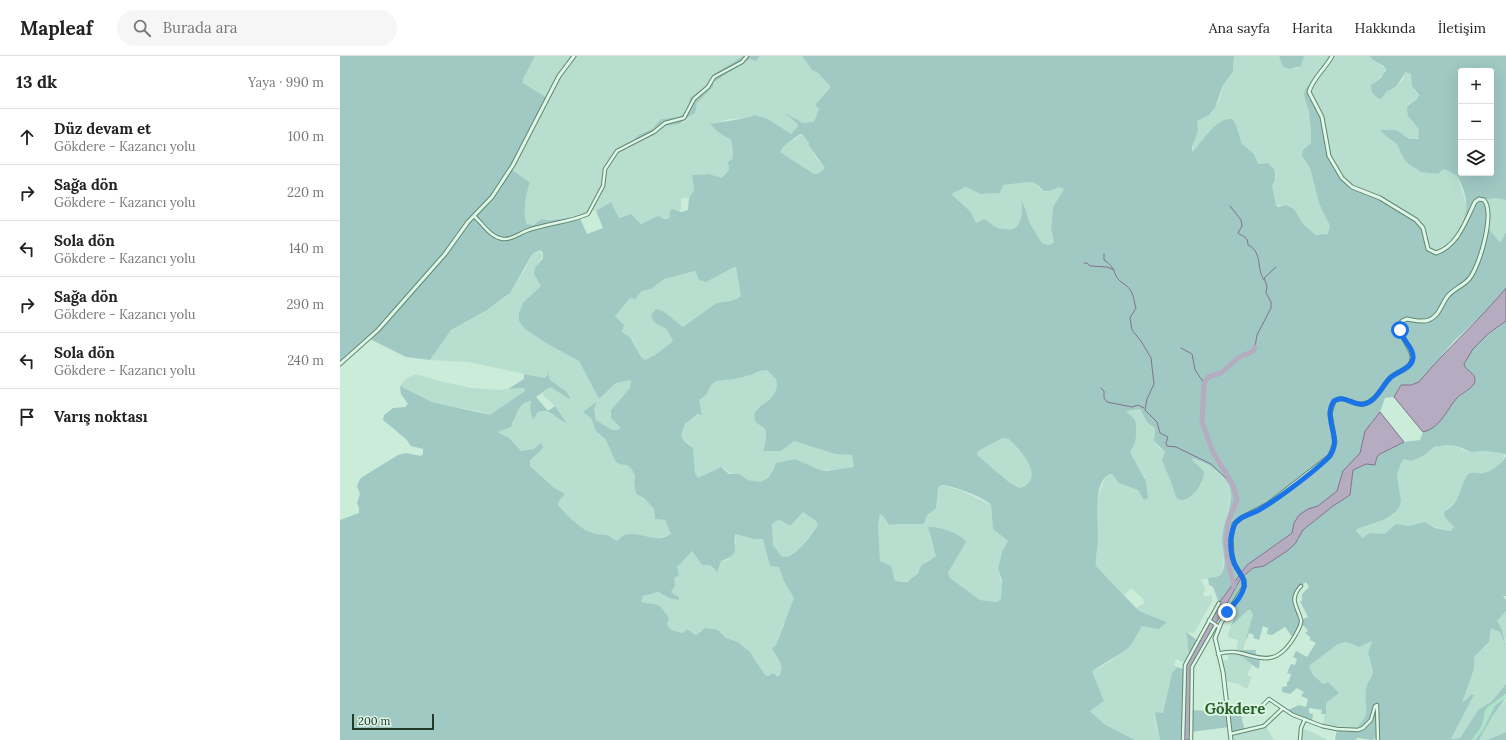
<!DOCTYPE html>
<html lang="tr">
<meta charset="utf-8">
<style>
:root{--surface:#fff;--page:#f6f6f6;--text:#222;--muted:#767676;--line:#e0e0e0}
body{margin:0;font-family:Lora,serif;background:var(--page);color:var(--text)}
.controls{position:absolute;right:12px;top:12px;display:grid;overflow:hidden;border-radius:4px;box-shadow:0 4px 16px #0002}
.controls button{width:36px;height:36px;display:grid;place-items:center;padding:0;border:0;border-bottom:1px solid var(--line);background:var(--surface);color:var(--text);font:20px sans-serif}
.scale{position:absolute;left:12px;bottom:10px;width:82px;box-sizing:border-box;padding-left:4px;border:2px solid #233a28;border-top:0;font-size:11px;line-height:14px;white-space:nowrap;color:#233a28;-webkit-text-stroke:3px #dbf4e6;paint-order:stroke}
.stop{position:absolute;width:12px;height:12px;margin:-9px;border:3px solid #1a73e8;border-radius:50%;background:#fff}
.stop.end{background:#1a73e8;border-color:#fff;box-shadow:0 1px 4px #0008}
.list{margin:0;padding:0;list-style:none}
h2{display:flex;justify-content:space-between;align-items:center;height:52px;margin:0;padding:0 16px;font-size:17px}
h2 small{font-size:13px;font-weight:400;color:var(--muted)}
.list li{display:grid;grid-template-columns:26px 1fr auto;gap:12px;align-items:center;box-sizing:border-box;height:56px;padding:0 16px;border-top:1px solid var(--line)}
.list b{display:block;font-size:15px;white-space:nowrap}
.list p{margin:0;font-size:13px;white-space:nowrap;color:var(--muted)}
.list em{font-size:13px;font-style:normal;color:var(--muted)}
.icon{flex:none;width:22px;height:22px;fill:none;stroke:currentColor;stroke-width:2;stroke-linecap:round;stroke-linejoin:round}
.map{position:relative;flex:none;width:1166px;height:684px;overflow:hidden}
header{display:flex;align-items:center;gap:24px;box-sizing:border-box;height:56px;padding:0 20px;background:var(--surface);border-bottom:1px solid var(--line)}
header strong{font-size:19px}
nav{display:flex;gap:22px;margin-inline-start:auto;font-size:14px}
.search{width:280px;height:36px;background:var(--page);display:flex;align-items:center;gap:10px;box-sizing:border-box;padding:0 14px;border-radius:22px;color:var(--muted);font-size:15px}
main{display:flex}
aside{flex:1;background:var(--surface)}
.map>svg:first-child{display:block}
</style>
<header>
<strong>Mapleaf</strong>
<div class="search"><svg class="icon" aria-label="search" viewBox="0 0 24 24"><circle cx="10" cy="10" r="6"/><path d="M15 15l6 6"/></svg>Burada ara</div>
<nav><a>Ana sayfa</a><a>Harita</a><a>Hakkında</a><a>İletişim</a></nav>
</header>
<main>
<aside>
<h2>13 dk<small>Yaya · 990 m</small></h2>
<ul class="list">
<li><svg class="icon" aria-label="ahead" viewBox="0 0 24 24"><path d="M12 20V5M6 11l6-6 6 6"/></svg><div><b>Düz devam et</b><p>Gökdere - Kazancı yolu</p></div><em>100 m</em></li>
<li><svg class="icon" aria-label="right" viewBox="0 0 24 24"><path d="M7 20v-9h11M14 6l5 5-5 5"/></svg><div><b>Sağa dön</b><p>Gökdere - Kazancı yolu</p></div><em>220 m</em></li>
<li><svg class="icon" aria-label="left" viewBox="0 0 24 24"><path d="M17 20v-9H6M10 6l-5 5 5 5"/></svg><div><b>Sola dön</b><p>Gökdere - Kazancı yolu</p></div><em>140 m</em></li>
<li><svg class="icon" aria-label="right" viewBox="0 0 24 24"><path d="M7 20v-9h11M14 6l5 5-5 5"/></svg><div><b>Sağa dön</b><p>Gökdere - Kazancı yolu</p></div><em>290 m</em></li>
<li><svg class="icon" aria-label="left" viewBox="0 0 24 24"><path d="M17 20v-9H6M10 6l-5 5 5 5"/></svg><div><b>Sola dön</b><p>Gökdere - Kazancı yolu</p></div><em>240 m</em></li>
<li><svg class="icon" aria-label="arrive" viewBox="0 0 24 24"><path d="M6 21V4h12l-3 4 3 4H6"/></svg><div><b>Varış noktası</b></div></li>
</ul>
</aside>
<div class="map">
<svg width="1166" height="684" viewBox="0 0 1166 684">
<rect width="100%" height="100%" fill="#ccecda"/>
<path fill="#b7dece" d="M195,0h208l-29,18 -9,12 -15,12 -2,11 -4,5 -5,3 -18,2 -9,10 -7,2 -17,12 23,-7 15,-10 18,-4 10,-8 3,-11 16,-16 3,-7 34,-21h4l1,2 5,-5h42l10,14 6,3 10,10 2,5 -15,17 4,4 -5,13 -11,1 -20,-11 14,11 1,3 -7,8 -23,-15 -13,-4 -8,3 -18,1 -18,5 7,8 13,8 2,12 -1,7 -4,3 1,9 -7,7 -13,-4 -17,1 2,15 -5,8h-8v11l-3,3 -6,-2 -3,5 1,3 -18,1 -11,5 -10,-10 -12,4 -8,-16 -15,9 -4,-2 -2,4 -10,4 -4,-1 -35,4 -5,4 -7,1 -5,-5 3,-33 -16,-18 12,-90z
M894,0h45l4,11 7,2 8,-1 6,-12h65l16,12 -1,6 -11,9 12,9 18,-12 2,-8 5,1 2,5v8l7,11 -11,7 11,25v8l-5,3 -11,-6 -22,-3 16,13 7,15 13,11 19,4 4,-1 4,-4 12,6 8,21 2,11v8l-6,17 -17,18 -10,2 -85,-67 -16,-23 -27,-59 4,9 3,17 -1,14 -6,5 -2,10 7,10 10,38 10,20 -1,6 -4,3h-9l-12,-10 -10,-16 -6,-3 -12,-1 -4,-19 4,-8 -2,-9 -8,-6 -8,1 -4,-10 -12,-10 -3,-10 -24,-7 -23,25 5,-31 15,-8 7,-12 4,-16 8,-10 3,-7z
M462,78l7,9v3l7,12 9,10 -7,6h-4l-34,-22 4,-6z
M690,126l5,1 6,7 5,2 13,-5h5v3l-11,17 -2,20 3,15 -2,2 -6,1 -4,-2 -13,-21 -3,-12 -5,-10 2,10 -2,11 -5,6 -10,3 -10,-3 -13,-8 -7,4 -5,-11 -19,-17 1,-2 13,-6 19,7 15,-1 3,-8z
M1155,142l11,2v32l-5,9 -2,1 -13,-15 -2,-27z
M199,194l4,6 -6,9 -1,13 5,5v3l-6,7 -14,30 8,9 12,6 5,5 33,18 20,38 17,-16 15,-3 -1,8 -19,22 -1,5 11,13 -4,2h-5l-16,-10 -2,-11 3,-5 -13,8 7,6 5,13 10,9 9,18 5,6h6l5,4 4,8 -1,4 2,14 8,4 10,11v6l3,4 8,1 6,13v2l-20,4 -18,-5 -9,1 -7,6 -10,-6 -11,-1 -11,-4 -14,-11 -13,-14 1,-4 6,-7 -12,-7 -23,-21v-4l12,-13 1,-6 -9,6 -13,2 -16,-15 -9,-4 17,-7 1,-7 6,-9 7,-7 5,-1 1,19 5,-8 4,-1 10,3 11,8h4l-12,-16 -13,-12 8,-7 21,13 -4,-8 -17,-12 -3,-9 -1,6 -2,1 -76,-16 -38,-2 21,-30 36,-20 20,-14 19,-28 7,-15z
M393,211h3l1,4 4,25 -10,6 -23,8 -25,17 -20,-16 -7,-2 17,32 -22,17 -6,2 -4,-3 -9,-18 -10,-7 2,-7 -9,-9 15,-19 5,2 7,-8 9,-2 13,-10 31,-8 2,6 21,-3z
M427,314l9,9 1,13 -22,22 1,8 10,8v10l-3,11h18l13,-10 41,13 17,1 2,12 -18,3h-16l-25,-11 -19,4 -1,6 -7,9 -8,4 -12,-2 -9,-6 -6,1 -9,-7h-5l-21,10 -3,-5 -3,-27 -7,-4 -4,-6 6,-15 9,-7 5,1 1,-3 -3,-6v-7l7,-4 5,-10 6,-4 18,-2 16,-4 8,-4z
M76,318l27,8 29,6 25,2 27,-2 1,3 -32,23 -5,1 -7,-3 -49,-10 -32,-16 7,-8z
M800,353l4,8 11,11 -1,11 2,6 9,7 -1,11 7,15 4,17 27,-12 2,-12 -12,-10 -1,-4 24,12 11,12 4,10 -1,15 -7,30 2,18 -1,18 -6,4 -16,4 5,11 -3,1 1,5 8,-2v6l-16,29 -3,3 -8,-1 4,7 -1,11 2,5 -4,8 -10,-4 -2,6 3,2 -5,6 -9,40 -5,-1 -4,5 6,23h-25l-31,-16 -14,-13 14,-10 -12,-30 11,-5 23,-16 5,-5 11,-19 4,1 21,-5 -28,-11 -3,-3 9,-5 -3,-5 -11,-10 -7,7 -28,-29v-63l9,-25 7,-4 7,9 19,7 6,10 1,-22 -15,-26 3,-3 3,-17 -11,-21z
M663,382l6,1 12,14 8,11 4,10 -3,8 -10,6 -10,-5 -33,-28 1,-4z
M1107,389l10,1 5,4 12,2 12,-1 20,3 -5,9 -14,10h-16l-5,4 -6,20 -16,15 10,15 -2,4 -21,-5h-22l-7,-1h-7l-13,10 -9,-2 -12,5 -5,-7 1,-2 19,-6 17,-9 6,-7 2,-6 -4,-26 5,-14 4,-2 6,2 13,-6 9,-8z
M602,429l20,6 29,14 2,24 15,12 -6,11 -4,17 4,16 -1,14 -3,3 -18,-2 -30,-22 -2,-5 18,-31 -6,-6 -8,-4 -20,-5 -3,5 7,24 -9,5 -13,16 -7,4h-12l-2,-7 -13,-13 -2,-36 2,-11 3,2 5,8h37v-7l13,-30z
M463,456l13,9 2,4 -19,24 -14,9h-3l-9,-13 -1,-21 4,-3 4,-1 10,6z
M395,478l19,5h9l7,26 9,2 5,14 11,17 -7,21 -5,5 -7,21 -4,3 9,16v8l-3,5 -5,-4 -5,3 -3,-1 -15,-23 -12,-10 -12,-4 -8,-8h-17l-5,5 -9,-6 -4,4 -12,-3 -4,-5 2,-7 -5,-6 -13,-8 -10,-2 2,-6 13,-4 13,6 9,-2 -7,-4 4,-6 -1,-8 3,-11 14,-17 11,15h8l4,6 7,-10 7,-1 8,-17z
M908,554l3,1 2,6 -10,33 -7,1 2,-11 -9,-2 -1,-4 3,-8z
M1166,555v30l-9,-20z
M1153,571l7,5 6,14v38l-15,18 -14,9 -17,27 -9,1 23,-44 -12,8 12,-34v-12l14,-13 3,-16z
M1031,585l1,3 -4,12 5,15 -6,15 1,22 -4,12 -10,10 -31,-3 3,-24 4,-3 -4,-18 -4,2 -5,-4 -8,-14 29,-22 8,-2 9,4z
M888,596l11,1 13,12 -5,10 5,2 -5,12 -8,-5 -15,-3 -4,-20 8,-1z
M1166,644v32l-19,8h-8l13,-23z
M925,669l9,15h-43l-1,-6z
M961,672l15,6 11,6h-27z"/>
<path fill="#a0c9c4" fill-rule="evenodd" d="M0,0h195l-12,23v4l24,15 -36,71 19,14c-4,7 -8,35 -3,41l6,1 9,-6 7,1 30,-4 8,18 16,-6 -7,-17 15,-9 8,16 12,-4 10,10 17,-8 6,3 6,-1 -1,-5 3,-4 9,3 7,-2 1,-12 5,-8 -2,-15 17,-1 13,4 7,-8 -1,-8 4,-3 1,-7 -2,-12 -13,-8 -8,-8c15,-3 32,-4 45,-9l13,4 23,15 7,-8 -1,-3 -14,-11 20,11 11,-1 5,-13 -4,-4 15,-17v-2l-12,-13 -6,-3 -10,-14h432l-1,16 -10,13 -8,23 -6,7 -12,6 1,10 -6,16v5c11,-10 23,-34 40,-33l4,6 6,19 12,10 4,10 10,-1 6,6 1,4v7l-3,6 4,19 2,2 8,-2 8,4 10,16 12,10 12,-1 2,-8 -10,-20 -10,-38 -8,-12 1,-6 8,-7v-14l-2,-17 -5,-17 1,-5 6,-8 1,1 -3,9 10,18 13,52 16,23 25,10 32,17 16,13 7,24 8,4c29,-17 40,-49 20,-78l-12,-6 -6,5 -17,-2 -11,-7 -6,-6 -7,-15 -11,-8 -6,-6h16l14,9h8l1,-10 -11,-13 -1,-8c3,-7 10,-6 12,-13l-7,-9 -1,-12 -5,-2c-5,6 -9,17 -19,19l-6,8c-6,-2 -11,-7 -10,-14l10,-7 5,-8 -2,-4 -11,-6 -4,-4h137v144l-11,-2 -11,2 3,6 -1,21 4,3 9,12 2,-1 5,-9v56l-20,23 -32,30 -35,41 -8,3h-10l-7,12 -9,1 -5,14 -15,19 -5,22 -18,21 -5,17 -19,15 -6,2 -18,15 -2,10 -4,3 -41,29 -28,38 -6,-16 -4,-2 -1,-7c5,-1 12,-1 14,-5 6,-12 -1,-25 0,-37 2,-16 14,-36 6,-52 -7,-14 -22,-21 -36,-26l1,3 11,10c2,10 -15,34 -26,28 -2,-1 -3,-5 -4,-8 -3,-11 -8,-20 -12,-31l3,-8 -11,-11 1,-13 -8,-6 -7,-13 -14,2 9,9c2,10 2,24 -5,32l16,29 2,17 -4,2 -6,-10 -19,-7 -7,-9c-20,3 -14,49 -14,63 0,10 -3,19 -2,29l43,45 28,11 -8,7 -17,-3 -11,19 -5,5 -34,21 12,30 -14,10 14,13 31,16h-795v-220l19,-7v-5l-2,-5 3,-9 -3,-8 3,-7 4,-3 34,-21 8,-2 15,3 2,-2v-5l-12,-3 -5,-7 -23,-19 1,-5 9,-7 12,-1 3,-3 -7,-10 -1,-8 32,16 58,13 35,-24 -1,-3 -16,1 16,-10v-5l21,4 2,-3v-5l3,10 17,12 4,8 -21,-13 -14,10 12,14 7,-5 12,17c-10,-2 -16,-16 -29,-11l-5,8 -3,-12 1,-7c-13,2 -15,16 -20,26l-14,5 12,6 12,13 13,-2 8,-7 1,6 -13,13v5l23,21 12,7 -6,7 -1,4 13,14 14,11 11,4 11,1 10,6c3,-2 4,-5 7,-6 17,-5 30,10 47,-1l-6,-14 -10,-1 -1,-10 -10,-11 -8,-4 -2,-12 1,-6c-7,-16 -9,-8 -19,-14l-10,-22 -10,-9 -5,-13 -8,-6 14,-10 -3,7 2,11 16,10h5l4,-2 -10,-10v-8l19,-22 1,-8 -15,3 -17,16 -20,-38 -33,-18 -21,-14 -6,-8v-8l4,-10 18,-17 -7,-12 1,-6 8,-10v-5l-3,-3 -7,3 -23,40 -23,17 -36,20 -21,30 -24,-3 -36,-18 -30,25zM1121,15h30v102h-30zM460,78h2l7,9v3l16,22 -7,6h-4l-34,-22 4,-6zM690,126c15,2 7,16 29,5l5,2 -11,18 -2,21 3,14 -2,2 -5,1 -5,-2 -13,-21 -3,-12 -5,-10c2,11 2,33 -17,29 -3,0 -7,-1 -10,-3 -3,-2 -6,-5 -10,-7l-8,4 -5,-11 -19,-17 1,-2 13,-6 15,7 19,-1 3,-8zM394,211h2l5,29c-11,8 -15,4 -26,8l-32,23 -20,-16 -7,-2 -5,6c1,8 8,10 15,13l7,13 -18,14 -10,5 -4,-3 -11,-20 -8,-5 2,-7 -9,-9 15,-18 5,1 7,-8 9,-2 13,-10 31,-8 4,9 7,2zM427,314l9,9c6,26 -29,24 -20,43 2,3 8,5 10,8v10l-3,11h18l13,-10 41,13 17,1 2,12 -27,4 -7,-1 -25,-11 -19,4 -2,6 -6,9 -8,4 -12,-2 -9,-6h-10l-8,-7 -23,11 -3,-5 -2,-25 -8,-6 -4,-6 4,-12 12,-10 5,1 -3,-15 7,-5 5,-10 6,-4 18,-2 16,-4 8,-4zM663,382l6,1c12,13 38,39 11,49l-10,-5 -33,-28 1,-4zM602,429c12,1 42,12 49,20l2,24 15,12 -6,11 -4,17 4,11 -1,19 -4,3 -17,-2 -30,-22 -2,-5 18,-31c-5,-9 -28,-16 -38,-15l8,29 -14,9 -5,9 -10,8 -12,-1 -4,-15 -11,-5 -2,-36 2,-11 3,2 6,9 8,-1h27l3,-9 9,-7 2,-21zM463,456l13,9 2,4c-7,10 -23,34 -36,32l-9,-12 -1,-21 4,-3 4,-1 10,6zM395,478l19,5h9l7,27 9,1 5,14 10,17 -18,47 -4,3c4,9 15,19 6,29l-5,-4 -5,3 -3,-1 -15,-23 -12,-10 -12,-4 -8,-8 -13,-2 -9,7 -9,-6 -4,4 -12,-3 -4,-5 2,-7c-12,-17 -8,-12 -28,-16l2,-6 15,-4 11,6 10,2v-3l-8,-5 4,-6 -1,-8 5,-3 -2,-8 15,-16 10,14h8l7,7 4,-11c20,-7 12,-11 14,-27z
M403,0h17l-4,5 -6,-2 -36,23 -1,5 -16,16 -2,10 -16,11 -13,2 -13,9 -27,11 14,-12 12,-5 9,-10 18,-2 5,-3 4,-5 2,-11 15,-12 9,-12z
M939,0h25l-3,10 -11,3 -7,-2z
M1166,265v133l-20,-3 -15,1 -14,-6 -10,-1 -13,2 -9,8 -13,6 -8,-2 -3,4 -4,12 4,26c-2,17 -30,23 -44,28l-1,2 6,7 8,-5 14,1 12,-10 13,2 16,-4 10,6 16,3 3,-4 -9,-10 -1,-5c20,-13 13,-22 24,-38 5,-3 10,0 16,-1 6,-1 19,-10 22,-17v140h-3l3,4v11l-9,10 5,9 4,16 -6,-14 -9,-4 -2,14 -15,15v12l-12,34 9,-8h3l-23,44 9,-1 18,-28 13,-8 15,-18v10l-19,14 -6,20 -9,12h-94l-1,-2 -5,2 -15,-2 -1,2h-21l2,-11 17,1c20,-17 9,-21 12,-41 1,-7 6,-11 7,-18l-5,-17 4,-13 -13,6 -13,-5 -8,2 -29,22 5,10 9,8 5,-2 11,11 -13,10v11h-5l1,-4 -13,-2v5l4,1 -1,8 -26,-11 13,-6 7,2 2,-8 -7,-3 3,-4 -7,-4 -7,6 -8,-2v-5l5,-1v-4l2,-1 2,-7 -4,-1 4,-9 4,1 2,-6 -4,-2 3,-6 11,6 9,-14 -6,-3v-3l-5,-4 3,-2 -4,-5 -3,-1 -8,13 -8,-11 -13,8 -5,-1 1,-6 -5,-2 -4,14 -6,-2 1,-3 -5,-2 -2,6h-1l7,-24 -3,-5h-2l-17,16 5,-12 -10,-7 15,-29 12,-10 11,-2 23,-15 8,-7 8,-14 30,-24 17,-11 3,-25 13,-6h10l1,-7 3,-3 24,-12 16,-2 3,-8c18,-4 21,-20 32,-32 5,-5 20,-12 20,-20 0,-7 -8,-9 -11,-14 4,-22 28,-32 42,-45zM966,526l3,5 -7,7v7h-2l8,16 -7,3c-7,-14 -10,-27 5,-38z
M845,575l13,10 -8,14c-4,-8 0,-15 -5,-24z
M901,594h15l-1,8 5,1 -1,10c-9,-4 -16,-15 -25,-16z
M837,611l8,3 -2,70h-23l-5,-25 1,-3 7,1 9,-40z
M1166,642l-14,19 -13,23h-4l8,-11 12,-24z
M899,650l6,26 -15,2 -1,-7 -38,5v-22c17,2 31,-3 48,-4z
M1166,676v8h-19z"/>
<path fill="#ace4c8" d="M1166,638v4l-11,7 -12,25 -8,10h-3l11,-16 2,-14z"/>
<path fill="#b5acc1" stroke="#81738f" d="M1166,232v33l-18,13 -15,15 -9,15c1,7 12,8 11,17 -1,7 -13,12 -18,17 -11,12 -16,30 -34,34l-29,-35 7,-12h10l8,-3c27,-33 60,-61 87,-94z
M1040,356l24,30 -24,12 -3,3 -2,8 -9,-1 -13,6 -3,25 -17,11 -30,24 -8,14 -8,7 -23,15 -11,2 -12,10 -49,89 -1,73h-8l2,-75 34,-62 28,-38 41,-29 4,-3 2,-10 5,-8 9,-6 10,-3 19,-15 6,-20 17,-18 5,-22z"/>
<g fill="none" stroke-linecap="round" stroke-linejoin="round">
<path stroke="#81738f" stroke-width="1" d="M890,150l11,14 1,6 -4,7c5,4 10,3 10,12 15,7 8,24 16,35
M764,198v6c12,7 9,15 16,21 4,3 8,5 11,10 3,5 3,12 5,17l-6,10 2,12 9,11 10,17 3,26 -7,15 -2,11 12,12 3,11 8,4 -2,6 1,3 9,1 35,17 22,21
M744,207h3l3,3 17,1 7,3
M915,291l2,-12 14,-27v-6l-5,-9 1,-7 -3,-8 12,-11
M841,292l11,6 3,16 9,13
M761,332l3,3v7l3,4 25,5 6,-2 6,3"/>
<path stroke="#b5acc1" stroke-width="5" d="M894,530l-6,-25 -2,-20 2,-19 9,-22 -4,-15 -20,-33 -11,-30 2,-38 4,-7 13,-4 17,-15 15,-7 2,-4"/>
<defs>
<path id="minor" d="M134,160c10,9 16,21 29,23 9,1 15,-5 23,-8 21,-8 42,-8 62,-17l15,-28 2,-17 12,-18 37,-19 11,-9 19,-5 10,-19 14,-12 6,-10 28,-15 5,-6
M869,564l10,7
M878,598c30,-11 52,27 78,-20 2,-4 6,-10 5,-14 -3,-13 -13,-20 0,-34
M887,651l32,2 10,-10 24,16 29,11 15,3 21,1 5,-2 8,-8 4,-14 2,-1 1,35
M890,678l34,-8 18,-17
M843,684l2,-75 34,-62
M851,684l1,-73 24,-42
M960,684l1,-12 4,-9"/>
<path id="tertiary" d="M0,308l38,-34 67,-76 23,-32 24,-25 21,-32 46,-89 15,-20
M891,684l-8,-68 -8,-34 6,-15 23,-36v-7l-10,-17 -2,-9 -1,-15 3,-15 7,-6 27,-14 62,-48 5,-14 -5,-29 4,-12c10,-7 19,5 29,3 13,-2 19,-18 27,-26 6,-6 15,-7 20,-14 11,-13 -26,-38 -3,-45 8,1 14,4 22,1 11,-5 12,-15 18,-23 6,-8 16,-11 22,-18 11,-13 26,-66 15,-79l-5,-1 -4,3c-9,18 -17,44 -39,51l-8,-4 -5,-21 -7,-8 -36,-22 -28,-11 -10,-9 -13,-22 -7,-39 -13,-25c3,-13 17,-24 23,-36"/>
</defs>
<use href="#minor" stroke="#61876c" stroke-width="4.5"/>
<use href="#tertiary" stroke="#61876c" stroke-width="5"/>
<use href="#minor" stroke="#dff7ea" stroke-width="2.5"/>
<use href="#tertiary" stroke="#dff7ea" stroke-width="3"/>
</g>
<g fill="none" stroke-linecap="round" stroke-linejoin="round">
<path stroke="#1a73e8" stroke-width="5" d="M887,556c6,-7 15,-15 17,-25 2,-8 -6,-15 -9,-22 -5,-11 -6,-27 -1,-39 3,-9 16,-11 25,-16 19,-11 52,-36 68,-51 19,-19 -6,-39 7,-58 10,-7 19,5 30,3 12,-2 18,-18 26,-26 7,-7 22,-9 23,-20 1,-10 -11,-18 -13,-28"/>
</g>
<g text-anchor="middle" stroke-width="4" stroke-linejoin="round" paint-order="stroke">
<g font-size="15" font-weight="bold" fill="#286226" stroke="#dbf4e6">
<text x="895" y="658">Gökdere</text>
</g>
</g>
</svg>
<div class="controls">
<button>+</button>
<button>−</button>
<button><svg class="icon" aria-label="layers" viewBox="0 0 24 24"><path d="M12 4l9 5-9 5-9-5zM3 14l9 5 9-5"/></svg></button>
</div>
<div class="scale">200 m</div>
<div class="stop" style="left:1060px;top:274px"></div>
<div class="stop end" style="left:887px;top:556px"></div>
</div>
</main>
